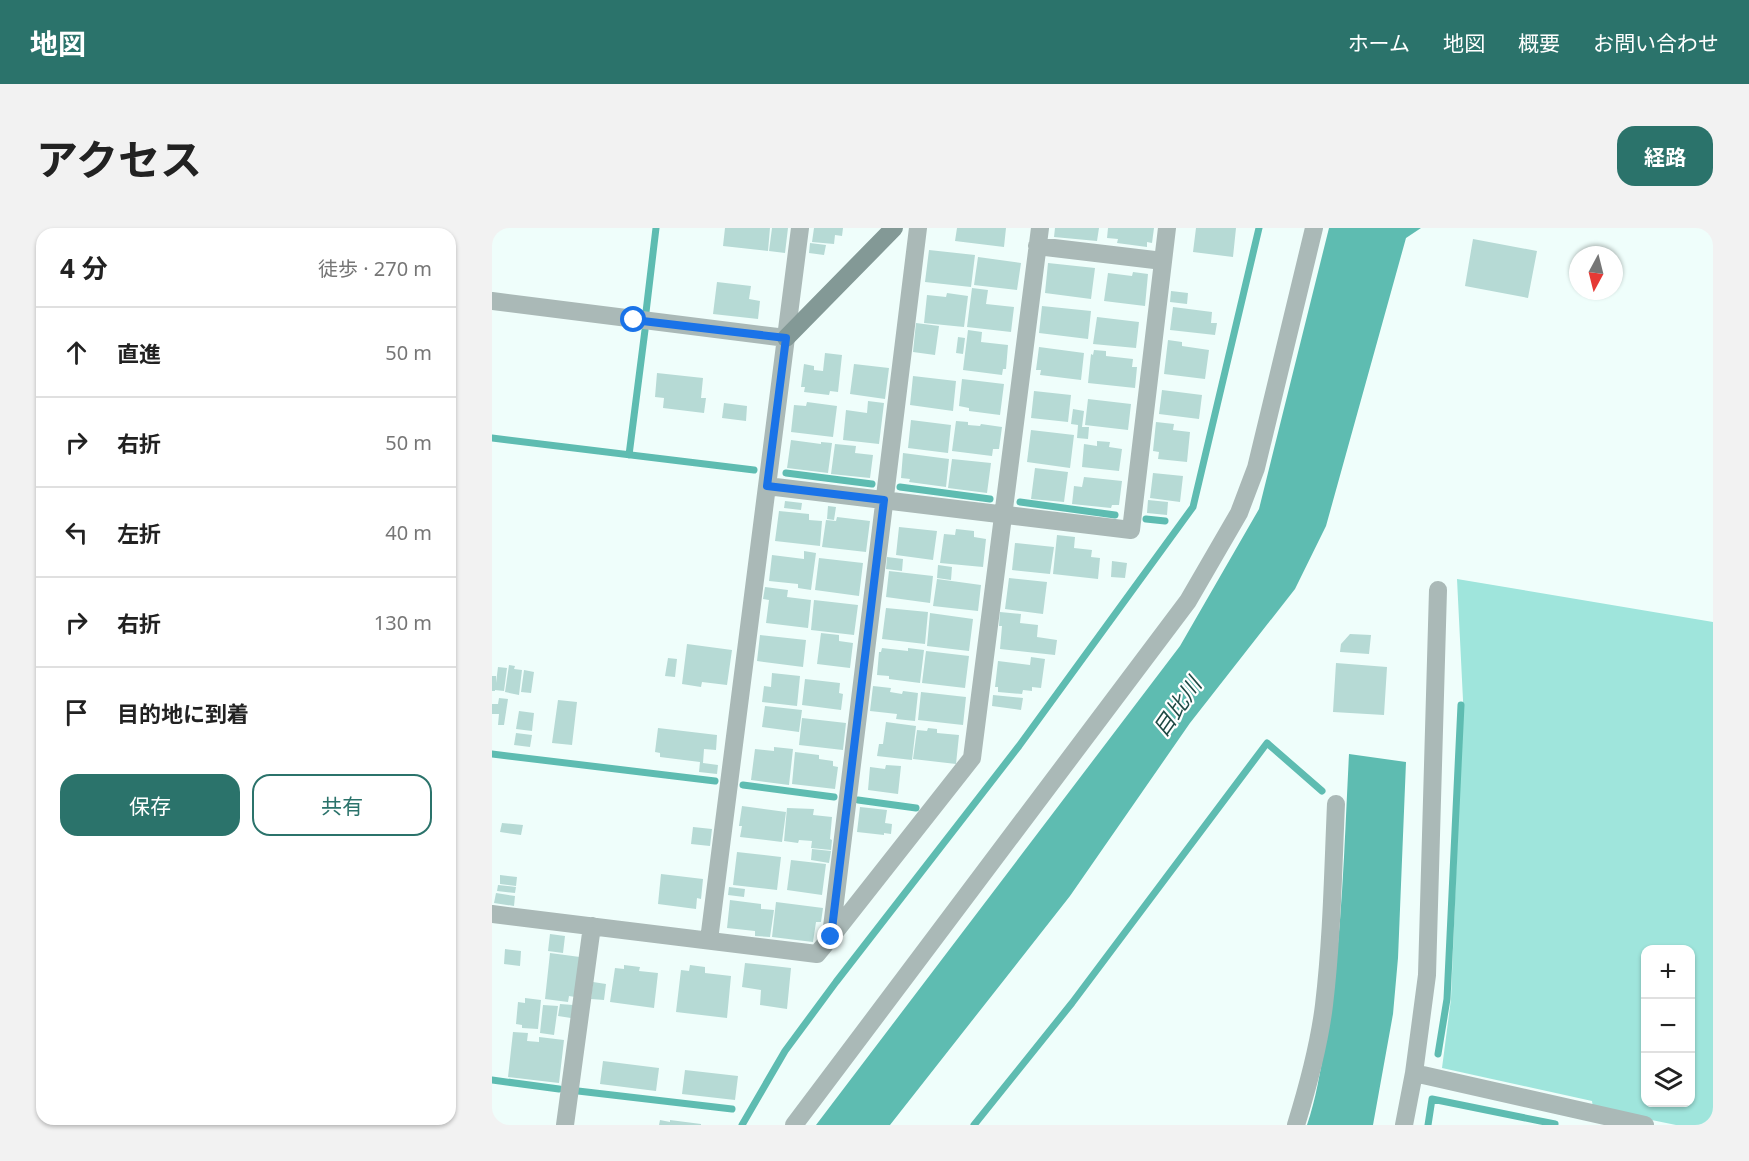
<!DOCTYPE html>
<html lang="ja">
<meta charset="utf-8">
<style>
:root{--surface:#fff;--page:#f2f2f2;--text:#222;--muted:#767676;--line:#e0e0e0;--accent:#2b736b}
body{margin:0;font-family:"Noto Sans","Noto Sans JP",sans-serif;background:var(--page);color:var(--text)}
.controls{position:absolute;right:18px;bottom:18px;display:grid;overflow:hidden;border-radius:12px;box-shadow:0 2px 4px #0004}
.controls button{width:54px;height:54px;display:grid;place-items:center;padding:0;border:0;border-bottom:2px solid var(--line);background:var(--surface);color:var(--text);font:30px sans-serif}
.compass{position:absolute;left:1077px;top:18px;width:54px;height:54px;border-radius:50%;background:var(--surface);box-shadow:0 2px 4px #0004;rotate:187deg}
.stop{position:absolute;width:18px;height:18px;margin:-14px;border:4px solid #1a73e8;border-radius:50%;background:#fff}
.stop.end{background:#1a73e8;border-color:#fff;box-shadow:0 2px 6px #0008}
.list{margin:0;padding:0;list-style:none}
h2{display:flex;justify-content:space-between;align-items:center;height:78px;margin:0;padding:0 24px;font-size:26px}
h2 small{font-size:20px;font-weight:400;color:var(--muted)}
.list li{display:grid;grid-template-columns:39px 1fr auto;gap:18px;align-items:center;box-sizing:border-box;height:90px;padding:0 24px;border-top:2px solid var(--line)}
.list b{display:block;font-size:22px;white-space:nowrap}
.list em{font-size:20px;font-style:normal;color:var(--muted)}
.actions{display:flex;gap:12px;padding:18px 24px}
.actions a{flex:1;padding:14px 0;border:2px solid var(--accent);border-radius:18px;text-align:center;font-size:21px;color:var(--accent)}
.actions .main{background:var(--accent);color:#fff}
.icon{flex:none;width:33px;height:33px;fill:none;stroke:currentColor;stroke-width:2;stroke-linecap:round;stroke-linejoin:round}
.map{position:relative;flex:none;width:1221px;height:897px;overflow:hidden;border-radius:18px}
header{display:flex;align-items:center;gap:36px;box-sizing:border-box;height:84px;padding:0 30px;background:var(--accent);color:#fff}
header strong{font-size:28px}
nav{display:flex;gap:33px;margin-inline-start:auto;font-size:21px}
.intro{display:flex;align-items:center;justify-content:space-between;box-sizing:border-box;height:144px;padding:0 36px}
h1{margin:0;font-size:42px}
.button{padding:15px 27px;border-radius:18px;background:var(--accent);color:#fff;font-size:21px;font-weight:700}
main{display:flex;gap:36px;padding:0 36px}
aside{flex:1;background:var(--surface);border-radius:18px;box-shadow:0 2px 4px #0004}
.map>svg:first-child{display:block}
</style>
<header>
<strong>地図</strong>
<nav><a>ホーム</a><a>地図</a><a>概要</a><a>お問い合わせ</a></nav>
</header>
<div class="intro"><h1>アクセス</h1><a class="button">経路</a></div>
<main>
<aside>
<h2>4 分<small>徒歩 · 270 m</small></h2>
<ul class="list">
<li><svg class="icon" aria-label="ahead" viewBox="0 0 24 24"><path d="M12 20V5M6 11l6-6 6 6"/></svg><div><b>直進</b></div><em>50 m</em></li>
<li><svg class="icon" aria-label="right" viewBox="0 0 24 24"><path d="M7 20v-9h11M14 6l5 5-5 5"/></svg><div><b>右折</b></div><em>50 m</em></li>
<li><svg class="icon" aria-label="left" viewBox="0 0 24 24"><path d="M17 20v-9H6M10 6l-5 5 5 5"/></svg><div><b>左折</b></div><em>40 m</em></li>
<li><svg class="icon" aria-label="right" viewBox="0 0 24 24"><path d="M7 20v-9h11M14 6l5 5-5 5"/></svg><div><b>右折</b></div><em>130 m</em></li>
<li><svg class="icon" aria-label="arrive" viewBox="0 0 24 24"><path d="M6 21V4h12l-3 4 3 4H6"/></svg><div><b>目的地に到着</b></div></li>
</ul>
<div class="actions"><a class="main">保存</a><a>共有</a></div>
</aside>
<div class="map">
<svg width="1221" height="897" viewBox="0 0 1221 897">
<rect width="100%" height="100%" fill="#effefb"/>
<path fill="#9fe5dc" fill-rule="evenodd" d="M965,351l256,43v503h-37l-83,-17 -1,-7 -150,-33 9,-69 12,-299zM1154,722h44v152h-44z"/>
<path fill="#5ebcb1" d="M837,0h92l-15,10 -80,288 -31,63 -105,134 -120,173 -180,229h-74l364,-479 79,-137z
M857,526l57,8 -8,196 -5,56 -20,111h-66c9,-26 13,-53 18,-80 17,-96 19,-194 24,-291z"/>
<g fill="none" stroke-linecap="round" stroke-linejoin="round">
<path stroke="#5ebcb1" stroke-width="7" d="M154,84l10,-84
M0,210l262,32
M137,227l16,-125
M294,245l86,11
M408,259l90,12
M528,274l95,13
M654,291l19,2
M0,526l223,27
M251,557l91,12
M366,572l58,8
M946,826l9,-55 14,-294
M0,852l67,9
M86,863l154,18
M250,897l43,-74 51,-69 183,-236 174,-239 66,-279
M482,897l98,-122 195,-260 55,48
M936,897l4,-26 123,25"/>
</g>
<path fill="#b6dad5" d="M233,0h45l-2,23 -45,-5z
M280,0h16l-3,25 -16,-2z
M322,0h29l-1,8 -7,-1 -1,9 -22,-2z
M465,0h49l-2,19 -49,-6z
M563,0h44l-2,13 -43,-4z
M616,0h46l-2,15 -5,-1v5l-30,-4 1,-4 -11,-1z
M704,0h40l-3,29 -40,-5z
M981,11l64,12 -9,47 -63,-12z
M318,15l16,2 -2,10 -15,-2z
M437,22l46,5 -4,32 -46,-5z
M486,29l43,6 -4,27 -43,-5z
M556,35l47,5 -4,31 -46,-6z
M641,44l15,2 -3,32 -41,-5 4,-28 24,3z
M225,54l34,4 -2,13 11,2 -2,18 -45,-5z
M480,60l16,2 -2,14 28,3 -3,25 -44,-5z
M679,63l17,2 -1,11 -17,-2z
M455,65l21,3 -4,31 -40,-4 3,-28 19,2z
M550,78l49,5 -3,28 -49,-6z
M681,79l39,5 -1,11h6l-2,12 -45,-5z
M605,89l42,5 -3,26 -43,-4z
M424,95l23,3 -4,29 -22,-3z
M476,102l14,2 -1,10 27,3 -2,24h-3l-1,6 -39,-5z
M466,109l7,1 -2,16 -7,-1z
M676,112l14,2v4l27,4 -4,29 -41,-5z
M547,119l45,6 -3,27 -41,-5 1,-5h-5z
M602,122l12,1v5l27,3 -1,8h5l-2,21 -47,-5 3,-29 2,1z
M333,125l17,2 -4,37 -8,-1 -1,4 -25,-3 1,-5h-4l3,-23 10,2v4l9,1z
M362,136l35,4 -4,31 -35,-5z
M165,145l46,5 -2,20h5l-2,15 -41,-5 1,-10 -9,-1z
M421,148l43,5 -3,30 -43,-6z
M470,151l42,5 -4,31 -31,-4v-3l-10,-2z
M670,162l40,5 -3,24 -40,-5z
M542,163l37,4 -3,27 -37,-4z
M596,171l43,5 -3,26 -43,-5z
M376,173l16,2 -5,41 -36,-4 3,-30 21,3z
M315,174l30,4 -4,31 -42,-5 3,-27 12,1z
M232,175l23,3 -1,15 -24,-3z
M581,181l11,2 -2,16h7l-1,12 -11,-1 1,-13 -7,-1z
M419,192l40,5 -3,28 -40,-5z
M464,193l12,1v3l12,1 1,-2 21,3 -3,22h-6l-1,7 -40,-5z
M664,194l18,2 -1,6 17,2 -3,30 -29,-3 1,-7 -6,-1z
M539,202l43,5 -4,33 -43,-6z
M299,212l30,4v-2l11,1 -4,30 -41,-5z
M605,213l13,1 -1,5 13,2 -3,22 -37,-4 2,-23 13,2z
M343,216l21,2 -1,7 18,2 -3,23 -39,-4z
M411,225l46,6 -3,28 -37,-5 1,-3 -9,-1z
M460,231l39,4 -4,30 -39,-5z
M543,240l33,4 -4,30 -33,-3z
M661,245l30,3 -3,26 -30,-4z
M592,249l38,4 -3,24h-7l-1,3 -39,-4 2,-18 8,1z
M656,272l20,2 -1,13 -20,-2z
M293,273l17,2 -1,7 -17,-2z
M336,278l8,1 -2,13 -7,-1z
M287,283l30,3v6l13,1 -2,25 -45,-5z
M345,289l33,4 -4,31 -44,-5 4,-27 10,1z
M407,299l38,4 -4,29 -37,-5z
M464,301l18,2v6l12,2 -3,28 -43,-4 4,-29 11,1z
M565,307l18,2 -1,11 18,2 -1,7 9,1 -2,21 -45,-5z
M523,315l39,4 -4,27 -38,-4z
M312,323l12,2 -5,37 -13,-2v-4l-29,-3 3,-26 32,4z
M395,329l16,2 -1,12 -16,-2z
M327,330l44,5 -4,33 -44,-6z
M620,333l15,2 -2,15 -14,-1z
M446,337l14,2 -1,13 -14,-2z
M397,343l44,5 -3,27 -44,-6z
M517,350l38,4 -4,32 -38,-5z
M445,351l44,6 -3,26 -45,-5z
M273,359l23,3 -1,7 24,3 -3,28 -42,-5 3,-23 -6,-1z
M322,372l44,5 -4,30 -43,-5z
M394,380l42,4 -3,32 -43,-5z
M508,384l21,2 -1,9 18,2 -1,12 20,3 -2,15 -55,-6 2,-23h-3z
M438,385l43,6 -4,32 -42,-5z
M329,405l18,2v6l14,2 -3,25 -33,-4z
M858,406l21,1 -2,19 -29,-2 1,-8z
M268,407l46,5 -3,27 -46,-6z
M195,416l45,6 -5,35 -25,-3 -1,5 -19,-3z
M390,420l26,3v-3l16,2 -4,33 -31,-4v-3l-12,-1 2,-23h2z
M434,423l43,5 -4,32 -43,-5z
M539,429l14,2 -4,29 -9,-1v4l-9,-1 -1,4 -24,-2v-5h-3l3,-26 32,4z
M176,430l9,1 -2,18 -10,-1z
M844,435l51,4 -3,48 -51,-3z
M17,437l6,1 -1,3 8,1 -3,25 -14,-3z
M6,439l9,1 -3,23 -9,-1v1h-3v-15h4v7z
M32,442l10,2 -3,21 -10,-1z
M280,445l28,3 -3,30 -35,-4 2,-16 7,1z
M313,451l35,4 -1,10 4,1 -2,16 -39,-5z
M381,458l18,2 -1,4 12,2 1,-3 15,2 -3,28 -19,-2 1,-5 -27,-3z
M429,464l45,5 -3,28 -45,-5z
M501,467l30,3 -2,12 -29,-4z
M7,470l9,1 -4,26h-6l1,-11h-7v-10h6z
M66,472l19,2 -5,43 -20,-2z
M273,478l37,4 -3,22 -37,-5z
M27,483l15,2 -2,18 -16,-2z
M310,490l44,5 -3,27 -44,-5z
M394,494l30,4 -4,34 -35,-4 2,-12h4z
M166,500l59,7 -1,15 -12,-1 -1,14 15,2 -1,9 -18,-2 1,-10 -40,-5v-4l-5,-1z
M436,500l9,1v4l22,2 -3,29 -43,-5 4,-29 10,1z
M24,505l16,2 -2,12 -16,-2z
M282,519l19,2 -4,36 -38,-5 4,-31 19,2z
M303,524l24,3v4l14,2v5l5,1 -3,22 -43,-5z
M394,537l15,1 -3,28 -30,-4 2,-23 15,2z
M250,578l44,6 -4,30 -42,-5 2,-11h-3z
M368,579l27,3 -2,13 7,1 -1,10 -7,-1v2l-27,-3z
M295,580l27,1 -1,6 19,2 -2,22 2,1 -1,10 -20,-2 1,-7 -13,-1 -1,3 -14,-2z
M10,595l21,2 -2,10 -21,-3z
M201,599l19,2 -2,17 -19,-2z
M320,621l19,2 -2,12 -18,-3z
M245,624l44,5 -4,33 -44,-5z
M299,632l35,4 -4,31 -35,-5z
M169,646l42,5 -2,20 -4,-1 -1,11 -38,-5z
M8,647l17,2 -1,9 -16,-2z
M6,657l18,2 -1,6 -18,-2z
M237,659l16,2 -1,8 -16,-2z
M4,665l19,3 -1,10 -20,-3z
M238,672l31,4v5l13,1 -4,27 -15,-1v-5l-28,-3z
M284,674l47,6 -2,14h-5l-3,20 -41,-5z
M58,706l15,2 -2,17 -15,-2z
M13,721l16,2 -1,15 -16,-2z
M58,725l30,4 -5,40 -6,-1 -1,6 -23,-3z
M253,735l46,5 -4,41 -27,-4 1,-15 -19,-3z
M132,737l16,2 -1,4 19,2 -4,35 -44,-6 5,-34 9,1z
M198,737l15,2v6l26,3 -4,42 -51,-6 5,-42 8,1z
M101,754l13,2 -2,16 -13,-1z
M33,770l16,2 -3,29 -16,-1v-3l-6,-1 2,-22 7,1z
M68,776l13,1 -2,13 -13,-2z
M51,777l15,1 -4,29 -14,-2z
M21,804l15,1 -1,8 12,1v-5l25,3 -5,43 -51,-6z
M111,833l56,7 -3,23 -56,-7z
M193,842l53,6 -3,24 -53,-6z
M168,892l10,2v-2l31,4v1h-42z"/>
<g fill="none" stroke-linecap="round" stroke-linejoin="round">
<path stroke="#aab9b7" stroke-width="18" d="M545,18l126,15
M0,73l294,37
M275,258l364,44 36,-302
M0,686l325,40 14,-17 141,-179 68,-530
M339,707l87,-707
M217,712l91,-712
M922,845l231,52
M73,897l27,-199
M302,897l394,-524 51,-88 17,-45 58,-240
M804,897c12,-39 23,-79 28,-120 8,-67 9,-134 12,-201
M912,897l10,-52 13,-98 11,-385"/>
<path stroke="#839996" stroke-width="18" d="M294,110l108,-110"/>
</g>
<g fill="none" stroke-linecap="round" stroke-linejoin="round">
<path stroke="#1a73e8" stroke-width="8" d="M142,92l152,18 -19,148 117,14 -53,437"/>
</g>
<g text-anchor="middle" stroke-width="4.5" stroke-linejoin="round" paint-order="stroke">
<g font-size="22" font-style="italic" fill="#1f4a45" stroke="#fff">
<text transform="translate(685 479) rotate(-55)" y="8">目比川</text>
</g>
</g>
</svg>
<div class="controls">
<button>+</button>
<button>−</button>
<button><svg class="icon" aria-label="layers" viewBox="0 0 24 24"><path d="M12 4l9 5-9 5-9-5zM3 14l9 5 9-5"/></svg></button>
</div>
<svg class="compass" viewBox="-18 -18 36 36"><path d="M0-13l5 13h-10z" fill="#e53935"/><path d="M0 13l5-13h-10z" fill="#767676"/></svg>
<div class="stop" style="left:142px;top:92px"></div>
<div class="stop end" style="left:339px;top:709px"></div>
</div>
</main>
